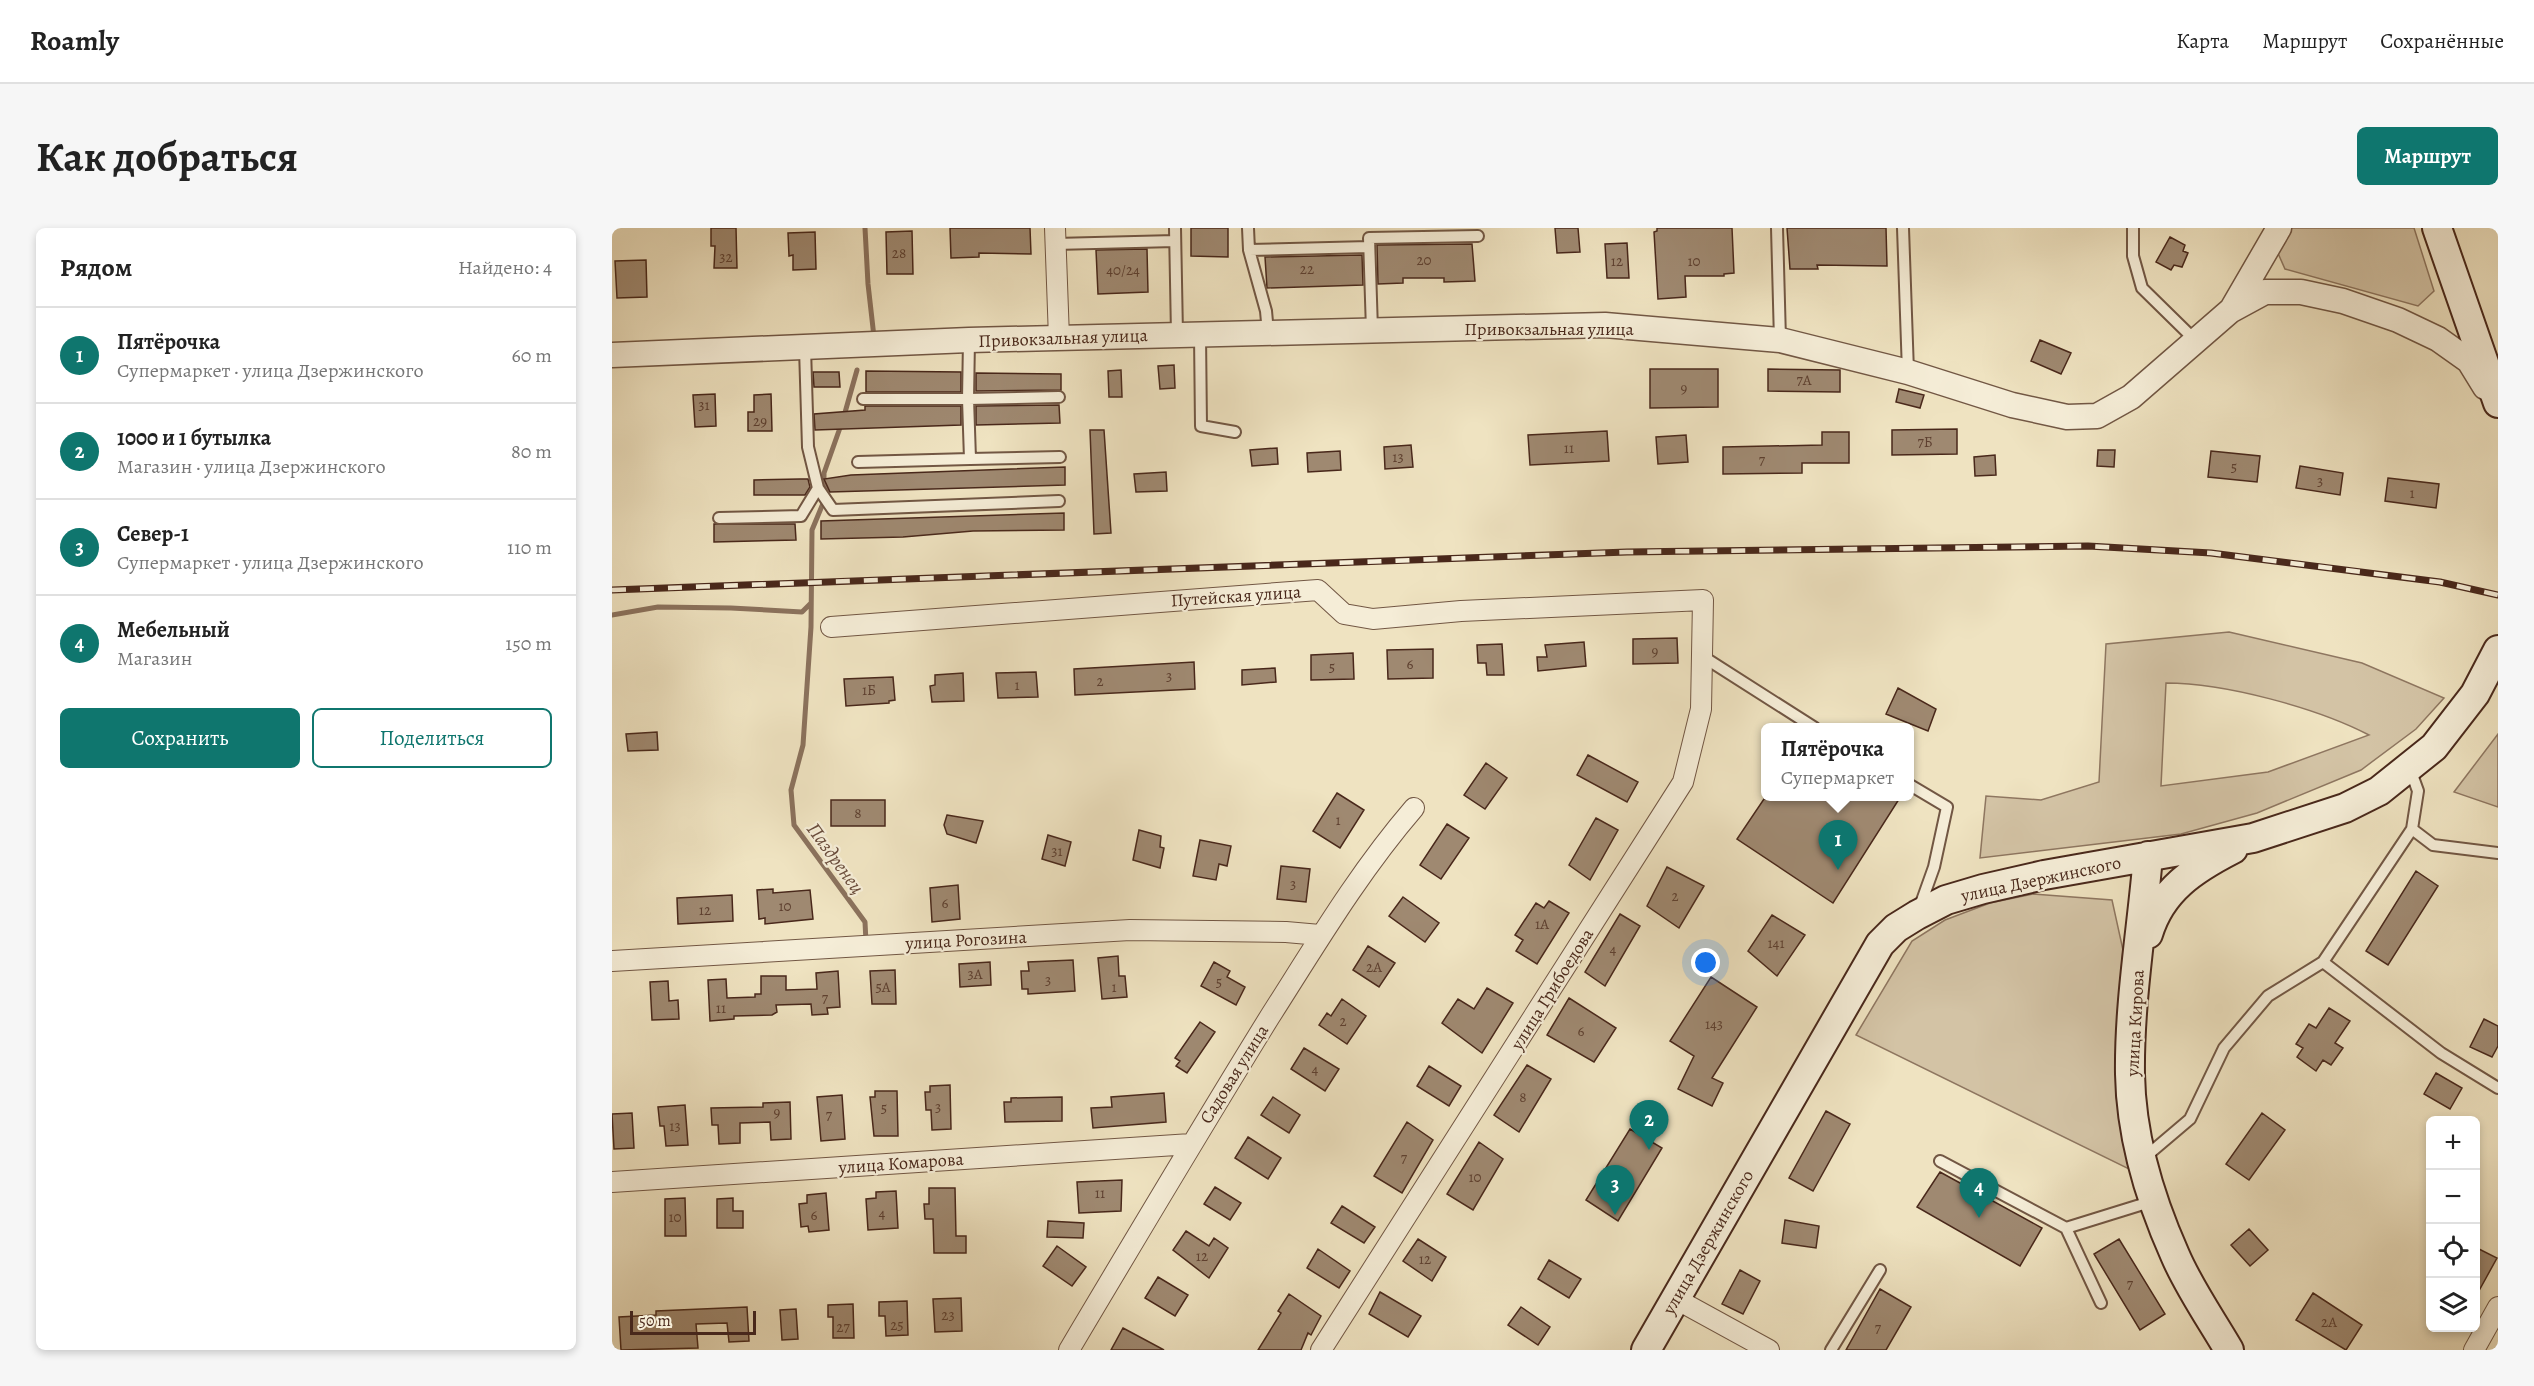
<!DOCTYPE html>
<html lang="ru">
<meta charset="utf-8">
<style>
:root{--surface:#fff;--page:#f6f6f6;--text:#222;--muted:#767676;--line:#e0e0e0;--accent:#0f766e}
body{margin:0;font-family:Alegreya,serif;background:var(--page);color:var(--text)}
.controls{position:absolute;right:18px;bottom:18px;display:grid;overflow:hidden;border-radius:9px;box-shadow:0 3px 9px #0003}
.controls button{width:54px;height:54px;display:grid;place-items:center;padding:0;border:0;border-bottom:2px solid var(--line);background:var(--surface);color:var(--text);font:30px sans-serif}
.scale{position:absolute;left:18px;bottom:15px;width:126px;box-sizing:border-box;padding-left:6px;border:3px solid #49281b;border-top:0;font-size:16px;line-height:21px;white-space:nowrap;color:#49281b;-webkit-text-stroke:4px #f5edd7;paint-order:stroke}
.you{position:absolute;left:1094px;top:735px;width:21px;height:21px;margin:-15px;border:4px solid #fff;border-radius:50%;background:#1a73e8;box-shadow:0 0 0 9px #1a73e833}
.badge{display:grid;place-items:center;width:39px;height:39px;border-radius:50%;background:var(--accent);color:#fff;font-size:20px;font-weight:700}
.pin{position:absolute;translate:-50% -50px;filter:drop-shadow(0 2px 3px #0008)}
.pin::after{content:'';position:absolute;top:32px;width:21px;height:18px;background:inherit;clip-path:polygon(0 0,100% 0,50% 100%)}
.popup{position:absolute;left:1149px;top:495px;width:153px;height:78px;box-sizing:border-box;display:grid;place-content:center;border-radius:9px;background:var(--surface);filter:drop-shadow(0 2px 4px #0005);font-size:20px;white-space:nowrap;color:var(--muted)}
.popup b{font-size:22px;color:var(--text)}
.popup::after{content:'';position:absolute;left:50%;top:100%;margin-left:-12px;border:12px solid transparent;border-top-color:var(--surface)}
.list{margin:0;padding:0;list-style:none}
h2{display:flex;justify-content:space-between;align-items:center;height:78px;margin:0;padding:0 24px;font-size:26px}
h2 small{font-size:20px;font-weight:400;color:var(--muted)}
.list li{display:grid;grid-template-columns:39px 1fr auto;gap:18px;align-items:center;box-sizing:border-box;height:96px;padding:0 24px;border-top:2px solid var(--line)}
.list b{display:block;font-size:22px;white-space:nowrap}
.list p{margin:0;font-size:20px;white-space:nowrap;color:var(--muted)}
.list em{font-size:20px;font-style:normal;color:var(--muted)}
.actions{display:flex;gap:12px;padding:18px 24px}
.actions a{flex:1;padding:14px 0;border:2px solid var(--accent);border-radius:9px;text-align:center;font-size:21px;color:var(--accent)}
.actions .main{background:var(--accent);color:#fff}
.icon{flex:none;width:33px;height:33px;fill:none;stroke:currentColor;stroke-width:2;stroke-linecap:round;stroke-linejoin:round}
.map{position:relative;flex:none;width:1886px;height:1122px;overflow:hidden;border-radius:9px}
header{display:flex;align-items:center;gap:36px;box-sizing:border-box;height:84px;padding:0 30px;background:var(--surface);border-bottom:2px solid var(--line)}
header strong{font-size:28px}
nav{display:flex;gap:33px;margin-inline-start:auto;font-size:21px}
.intro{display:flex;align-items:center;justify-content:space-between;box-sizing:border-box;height:144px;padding:0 36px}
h1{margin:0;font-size:42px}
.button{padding:15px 27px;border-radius:9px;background:var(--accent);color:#fff;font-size:21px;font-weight:700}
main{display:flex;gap:36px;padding:0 36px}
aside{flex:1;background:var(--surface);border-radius:9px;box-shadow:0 3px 9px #0003}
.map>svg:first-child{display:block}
</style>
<header>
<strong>Roamly</strong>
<nav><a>Карта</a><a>Маршрут</a><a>Сохранённые</a></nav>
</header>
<div class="intro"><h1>Как добраться</h1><a class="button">Маршрут</a></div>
<main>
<aside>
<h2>Рядом<small>Найдено: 4</small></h2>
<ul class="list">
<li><span class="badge">1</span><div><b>Пятёрочка</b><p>Супермаркет · улица Дзержинского</p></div><em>60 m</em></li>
<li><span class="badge">2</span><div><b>1000 и 1 бутылка</b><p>Магазин · улица Дзержинского</p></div><em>80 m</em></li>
<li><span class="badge">3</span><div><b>Север-1</b><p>Супермаркет · улица Дзержинского</p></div><em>110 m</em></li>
<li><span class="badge">4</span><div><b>Мебельный</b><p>Магазин</p></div><em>150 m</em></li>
</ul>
<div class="actions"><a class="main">Сохранить</a><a>Поделиться</a></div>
</aside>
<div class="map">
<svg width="1886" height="1122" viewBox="0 0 1886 1122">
<rect width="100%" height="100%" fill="#efe3c1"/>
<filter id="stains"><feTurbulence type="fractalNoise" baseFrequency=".00333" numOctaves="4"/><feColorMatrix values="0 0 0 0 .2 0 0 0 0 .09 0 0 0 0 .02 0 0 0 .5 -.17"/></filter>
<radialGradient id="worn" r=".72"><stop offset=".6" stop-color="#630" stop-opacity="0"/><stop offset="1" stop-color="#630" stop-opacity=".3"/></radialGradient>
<path fill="#d3c3a5" stroke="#8e7660" stroke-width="1.5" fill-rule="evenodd" d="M1676,0h126l20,63 -16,15 -133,-37 -8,-18z
M1617,404l133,31 82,35 -28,31 -55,41 -104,43 -76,21 -201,24 6,-62 55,4 58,-18 7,-138zM1554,455c59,0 151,25 203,52l-101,37 -107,14z
M1886,506v73l-44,-15z
M1421,666l79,6 11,50 -6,67 -1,80 17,74 -277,-136 56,-94 33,-21 45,-17z"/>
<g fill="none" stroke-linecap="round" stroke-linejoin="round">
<path stroke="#8b725d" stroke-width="5" d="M253,0l3,56 6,53
M232,188l13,-46
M216,263l-4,-9v-9l17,-48
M212,273l-12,29 -1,97 -8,118 -12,45 3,35 71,97 1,20
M0,387l46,-8 73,1 71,4 9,-9"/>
</g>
<path fill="#9f8971" stroke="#49281b" stroke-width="1.5" d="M99,0h25l1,40h-23l1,-22h-4z
M338,0h80l1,26 -52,-1v4l-28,1z
M579,0h37v29l-37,-1z
M943,0h23l2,24 -23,1z
M1045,0h75l2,45 -10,1v2h-39l1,21 -28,2 -4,-67 3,-1z
M1175,0h99l1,38 -70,-1 1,4h-28z
M300,3l1,43h-26l-1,-42z
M203,4l1,37 -23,1v-15l-4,1 -1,-23z
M1558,9l15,8 -2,6 5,2 -6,14 -8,-2 -3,5 -15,-8z
M1015,15l2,35h-22l-2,-34z
M860,16l3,37 -31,1v-4h-41v5l-25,1 -1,-39z
M535,21l1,43 -50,2 -2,-44z
M750,27l1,30 -96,3 -2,-31z
M34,32l1,37 -30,1 -2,-37z
M1428,112l31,13 -10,21 -30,-13z
M562,137l1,23 -15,1 -2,-23z
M1038,141h68v38l-68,1z
M1156,141l72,1v22l-72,-1z
M509,142l1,27h-13l-1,-26z
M254,143l95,1v20h-95z
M201,144h26l1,15h-26z
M364,145l85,1v16l-85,1z
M1287,161l25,6 -4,13 -24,-6z
M103,166l1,32 -21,1 -2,-32z
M159,166l1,37h-24v-19h6v-17z
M447,177l1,18 -84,2v-19z
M253,178h96v19l-146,5 -1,-16 51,-4z
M1345,201v25l-65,1v-25z
M478,202h14l7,103 -17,1z
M995,203l2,30 -79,4 -2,-30z
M1210,204h27v31h-47v10l-79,1v-27l99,-2z
M1074,207l2,27 -30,2 -2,-27z
M799,217l2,22 -28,2 -1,-22z
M665,220l1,16 -26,2 -2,-16z
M1486,222h17l-1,17 -17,-1z
M728,223l1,19 -33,2 -1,-19z
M1599,223l49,5 -3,26 -49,-5z
M1383,227l1,20 -21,1 -1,-19z
M1688,238l43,7 -3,22 -44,-7z
M453,239v18l-235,7 -6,-13 27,-4z
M554,244l1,19 -31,1 -2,-18z
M1776,250l51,6 -3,24 -51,-7z
M188,251h8l2,8 -5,8h-51v-15z
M452,285v17l-91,1 -70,6 -82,2v-18z
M102,296h81l1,16 -82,2z
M1065,410l1,25 -45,1v-25z
M972,414l2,24 -48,5 -1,-14h10l-2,-12z
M890,416l2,31h-17l-1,-12h-8l-1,-18z
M821,421v29l-45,1 -1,-29z
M741,425l1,26 -43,1v-25z
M582,434l1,27 -120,6 -1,-26z
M663,440l1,14 -34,3v-15z
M424,444l2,25 -40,1 -2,-25z
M351,445l1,28 -32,1 -2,-16 5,-1v-10z
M281,449l2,23 -6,1v2l-43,3 -2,-27z
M1286,460l38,21 -8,22 -42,-17z
M45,504l1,18 -30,1 -2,-17z
M976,527l50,27 -11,20 -50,-27z
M874,535l21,15 -22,31 -21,-14z
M725,565l27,17 -24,38 -27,-17z
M1154,568h135l-68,107 -96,-64z
M219,572h54v26h-54z
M335,587l36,6 -7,22 -29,-9 -3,-9z
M984,590l22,12 -28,50 -21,-15z
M835,596l22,14 -28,41 -21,-14z
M527,602l22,6 -1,11 4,1 -4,20 -27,-8z
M436,607l23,7 -6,24 -23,-7z
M588,612l31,6 -4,20 -8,-2 -3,16 -23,-4z
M669,638l29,3 -4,33 -29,-3z
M1055,639l37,19 -25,42 -32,-22z
M1804,643l22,15 -50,79 -22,-14z
M346,657l2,34 -28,3 -2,-34z
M161,661v4l37,-3 3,29 -48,5v-6l-6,1 -2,-29z
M120,667l1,26 -55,3 -1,-26z
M791,669l36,26 -14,19 -36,-26z
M937,673l20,12 -32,51 -21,-13 7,-11 -8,-5 21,-32 8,5z
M1008,686l20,12 -35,60 -20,-14z
M1160,687l33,20 -28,41 -29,-25z
M756,718l27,17 -16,24 -26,-17z
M506,728l1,20h6l2,21 -25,2 -4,-41z
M461,732l2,31 -47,3v-5h-6l-1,-18h8l-1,-9z
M378,734l1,23 -31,2 -1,-23z
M602,734l16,9 -3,6 18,10 -9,18 -35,-19z
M283,742l1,34h-24l-2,-33z
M226,743l2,36 -13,1 1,6 -16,1 -1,-11 -35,1 1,7 -5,3 -38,1v3l-24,2 -2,-41 18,-1 1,19 28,-1v-3h6v-18h25v14l31,-1 -1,-16z
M1099,749l46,30 -45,71 11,5 -11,23 -34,-17 16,-33 -24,-15z
M56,753l1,20 9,-1 1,19 -27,1 -2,-38z
M875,760l26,15 -31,50 -40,-30 16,-24 16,10z
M957,770l47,30 -22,34 -47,-27z
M730,771l24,17 -19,28 -28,-19 8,-12 4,3z
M1717,780l21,13 -15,22 8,5 -12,17 -8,-5 -7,11 -19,-14 6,-9 -7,-4 13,-20 7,4z
M1872,791l14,7v20l-6,11 -22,-10z
M588,794l15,10 -28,41 -11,-7 4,-5 -5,-3z
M692,820l35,21 -14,22 -34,-22z
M915,837l24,14 -32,53 -25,-17z
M817,838l32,20 -12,20 -32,-20z
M1824,845l26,15 -12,21 -26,-15z
M338,857l1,44 -19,1 -1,-20h-5l-1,-18h5v-6z
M263,863h22l1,45h-24l-4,-39h5z
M552,865l2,29 -73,6 -2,-20 21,-1 -1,-10z
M230,867l3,44 -24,2 -4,-44z
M450,869v24l-57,1 -1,-20h7v-4z
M661,869l27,18 -11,18 -28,-18z
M178,874l1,37 -20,1 -1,-18 -30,1v20l-21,1 -1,-19h-6l-1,-17 52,-1v-4z
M73,877l3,40 -22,1 -2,-20h-4l-2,-19z
M1214,883l24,13 -37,67 -24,-13z
M20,885l2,35 -20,1 -2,-35z
M1650,885l23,17 -36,50 -23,-16z
M795,894l26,18 -31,53 -28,-17z
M1018,901l32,19 -44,73 -32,-21z
M636,909l33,21 -13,21 -33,-21z
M867,914l24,17 -30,51 -26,-16z
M1328,944l102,56 -22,38 -103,-59z
M510,952l-1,31 -42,2 -2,-31z
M603,959l26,16 -11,17 -26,-16z
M317,960h26l1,48h10v17h-32l-1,-34h-8l-1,-15h5z
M284,963l2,37 -30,2 -2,-31 10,-1v-6z
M214,965l3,37 -20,2 -1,-6 -7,1 -2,-23 8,-1v-8z
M73,970l1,38h-21v-37z
M121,970v13h10v17h-26v-29z
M730,978l33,21 -11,16 -33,-20z
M1173,992l34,6 -3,22 -34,-5z
M436,993l36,2 -1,15 -36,-1z
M1637,1001l19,21 -18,16 -19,-21z
M574,1003l23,15 5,-8 14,10 -19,30 -36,-28z
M806,1011l28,18 -14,24 -29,-20z
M1507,1011l46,75 -25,16 -46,-76z
M445,1018l29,21 -14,19 -29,-20z
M1863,1019l22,11 -22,40z
M706,1021l32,22 -11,17 -32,-20z
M937,1032l32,19 -12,19 -31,-19z
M1128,1042l20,11 -17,33 -21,-10z
M546,1049l30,18 -13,21 -30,-18z
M1268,1061l31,18 -25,43h-40z
M768,1064l41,24 -13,21 -39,-23z
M1701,1065l49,32 -16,25 -50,-30z
M677,1066l32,22 -10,19 -3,-2 -7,17h-43l23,-37 -3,-2z
M349,1070l1,33 -27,1 -2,-33z
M295,1073l1,34 -22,1 -1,-20h-6v-14z
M241,1076l1,34h-21v-21h-5v-12z
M135,1079l2,34 -20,1 -2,-19 -31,1 2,24 -77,2 -2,-33 37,-2v-4z
M909,1079l29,20 -12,18 -30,-20z
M184,1081l2,30 -16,1 -2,-30z
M511,1100l41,22h-53z"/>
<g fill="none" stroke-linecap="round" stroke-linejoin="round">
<defs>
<path id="service" d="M563,0l2,106
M636,0l1,22
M1165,0l3,112
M1291,0l5,144
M1521,0v28l9,32 54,53
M443,16l120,-3
M760,102l-3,-92 109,-2
M656,105l-2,-22 -17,-61 120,-3
M588,107l1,91 34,6
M357,112l-1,59 91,-2
M358,231l90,-2
M246,234l112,-3 -2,-60h-105
M206,260l15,22 226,-9
M107,290l82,-2 17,-28 -10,-41 -3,-99
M1090,428l113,72
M1298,557l37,22 -13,60 -15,42
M1800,601l21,16 65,8
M1711,734l118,91 57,35
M1532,930l46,-39 34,-71 44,-52 55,-34 89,-133 6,-38 -8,-22
M1328,933l126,67
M1489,1075l-35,-75 87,-27
M1219,1122l49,-80"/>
<path id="minor" d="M443,0l4,110
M219,399l487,-37 26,24 29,5 88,-8 242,-11 -2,109 -18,73 -362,568
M0,733l518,-31 156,2 34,3
M0,954l579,-38
M1064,1071l93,51
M457,1122c66,-111 132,-222 200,-332 46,-72 89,-145 145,-210
M1862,1122l24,-43"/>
<path id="tertiary" d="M1620,81l47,-81
M0,127l357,-15 636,-15 175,15 128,32 104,33 55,12 30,-1 34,-19 99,-86 35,-19h36l42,9 55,19 40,19 31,22 16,26"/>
<path id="secondary" d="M1825,0l61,175
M1536,628c-6,72 -19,146 -18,218 1,62 20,125 45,181 14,33 36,64 54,95
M1536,706c13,-44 46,-65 85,-85
M1034,1122l234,-406 16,-16 21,-13 29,-15 37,-11 61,-14 209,-37 92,-30 34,-17 55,-44 41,-53 23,-44"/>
</defs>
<use href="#service" stroke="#725744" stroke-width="14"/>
<use href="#minor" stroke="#725744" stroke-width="22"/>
<use href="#tertiary" stroke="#725744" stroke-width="27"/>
<use href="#secondary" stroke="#49281b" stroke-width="32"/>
<use href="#service" stroke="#f5edd7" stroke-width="10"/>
<use href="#minor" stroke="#f5edd7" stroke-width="20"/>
<use href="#tertiary" stroke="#f5edd7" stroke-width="24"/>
<use href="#secondary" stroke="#f5edd7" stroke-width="28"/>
<defs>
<path id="rail" d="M0,362l1015,-38 461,-6 123,7 229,29 58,13"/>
</defs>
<use href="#rail" stroke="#49281b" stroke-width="7"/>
<use href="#rail" stroke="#f5edd7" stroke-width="4.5" stroke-dasharray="14" stroke-linecap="butt"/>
</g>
<g text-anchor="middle" stroke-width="4.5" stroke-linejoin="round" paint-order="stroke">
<g font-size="15" fill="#5e4030">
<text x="287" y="30">28</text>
<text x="114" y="34">32</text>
<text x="812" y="37">20</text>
<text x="1005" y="38">12</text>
<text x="1082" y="38">10</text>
<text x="695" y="46">22</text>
<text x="511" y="47">40/24</text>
<text x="1192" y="157">7А</text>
<text x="1072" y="165">9</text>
<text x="92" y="182">31</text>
<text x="148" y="198">29</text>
<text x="1313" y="219">7Б</text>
<text x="957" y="225">11</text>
<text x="786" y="234">13</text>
<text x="1150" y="237">7</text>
<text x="1622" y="244">5</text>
<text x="1708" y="258">3</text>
<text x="1800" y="270">1</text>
<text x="1043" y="428">9</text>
<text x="798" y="441">6</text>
<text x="720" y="444">5</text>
<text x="557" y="453">3</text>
<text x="488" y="458">2</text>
<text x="405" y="462">1</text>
<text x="257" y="467">1Б</text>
<text x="246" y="590">8</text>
<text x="726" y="597">1</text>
<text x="445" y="628">31</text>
<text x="681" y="661">3</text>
<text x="1063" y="673">2</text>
<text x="333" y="680">6</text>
<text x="173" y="683">10</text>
<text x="93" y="687">12</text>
<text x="930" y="701">1А</text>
<text x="1164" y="720">141</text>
<text x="1001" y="726">4</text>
<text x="762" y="744">2А</text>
<text x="363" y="751">3А</text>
<text x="436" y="757">3</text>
<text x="607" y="759">5</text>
<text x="271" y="764">5А</text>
<text x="502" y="764">1</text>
<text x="213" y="775">7</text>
<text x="109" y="785">11</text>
<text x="731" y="798">2</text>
<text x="1102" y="801">143</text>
<text x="969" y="808">6</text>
<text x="703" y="846">4</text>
<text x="911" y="874">8</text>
<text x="326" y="884">3</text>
<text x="272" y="885">5</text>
<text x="165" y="889">9</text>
<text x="217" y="892">7</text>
<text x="63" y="903">13</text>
<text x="792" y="935">7</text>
<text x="863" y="954">10</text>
<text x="488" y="970">11</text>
<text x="270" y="990">4</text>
<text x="202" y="992">6</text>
<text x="63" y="994">10</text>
<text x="590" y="1033">12</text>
<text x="813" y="1036">12</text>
<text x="1518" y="1061">7</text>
<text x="336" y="1092">23</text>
<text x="1717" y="1099">2А</text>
<text x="285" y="1102">25</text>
<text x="231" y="1104">27</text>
<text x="1266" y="1105">7</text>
</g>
<g font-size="18" fill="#49281b" stroke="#f5edd7">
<text x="937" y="107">Привокзальная улица</text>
<text transform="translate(451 110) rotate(-2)" y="6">Привокзальная улица</text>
<text transform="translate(624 368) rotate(-4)" y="6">Путейская улица</text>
<text transform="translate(1429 651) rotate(-12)" y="6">улица Дзержинского</text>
<text transform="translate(354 712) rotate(-3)" y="6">улица Рогозина</text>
<text transform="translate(940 761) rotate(-58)" y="6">улица Грибоедова</text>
<text transform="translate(1523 795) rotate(-87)" y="6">улица Кирова</text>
<text transform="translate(622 846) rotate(-58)" y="6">Садовая улица</text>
<text transform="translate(289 935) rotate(-4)" y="6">улица Комарова</text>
<text transform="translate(1096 1014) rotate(-60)" y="6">улица Дзержинского</text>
</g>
<g font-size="20" font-style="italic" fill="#6a4d3c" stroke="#f5edd7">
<text transform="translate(224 630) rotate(54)" y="7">Паздренец</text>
</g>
</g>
<rect width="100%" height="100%" filter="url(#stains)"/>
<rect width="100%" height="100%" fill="url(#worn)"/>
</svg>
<div class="controls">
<button>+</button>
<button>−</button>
<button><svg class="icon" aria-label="locate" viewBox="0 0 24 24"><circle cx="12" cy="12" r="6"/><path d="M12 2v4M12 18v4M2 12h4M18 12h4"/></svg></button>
<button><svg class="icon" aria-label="layers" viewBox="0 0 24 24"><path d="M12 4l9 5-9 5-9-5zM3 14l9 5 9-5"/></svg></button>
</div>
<div class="scale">50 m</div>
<div class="you"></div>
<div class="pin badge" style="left:1226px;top:642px">1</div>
<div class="popup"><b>Пятёрочка</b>Супермаркет</div>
<div class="pin badge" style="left:1037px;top:922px">2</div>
<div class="pin badge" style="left:1003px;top:987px">3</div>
<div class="pin badge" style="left:1367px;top:990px">4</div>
</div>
</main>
